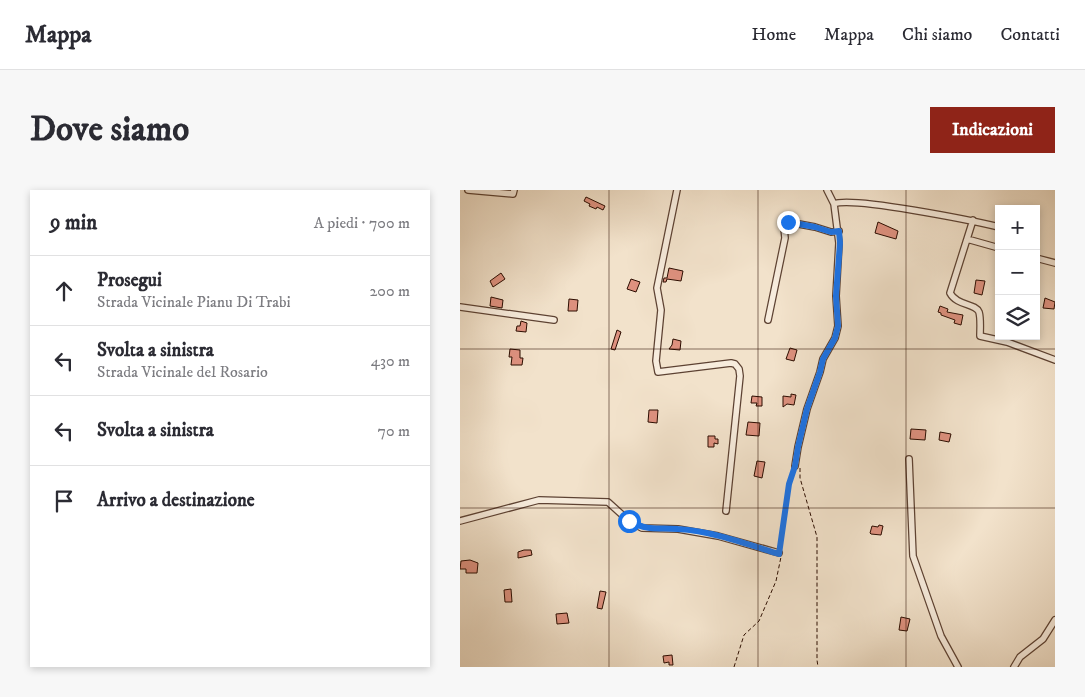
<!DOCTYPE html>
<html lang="it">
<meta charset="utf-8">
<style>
:root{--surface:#fff;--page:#f7f7f7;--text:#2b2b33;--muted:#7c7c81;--line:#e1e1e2;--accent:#8f2418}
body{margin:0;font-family:"IM FELL DW Pica",serif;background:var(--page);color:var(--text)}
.controls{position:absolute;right:15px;top:15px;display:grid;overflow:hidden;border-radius:0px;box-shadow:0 2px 8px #0003}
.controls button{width:45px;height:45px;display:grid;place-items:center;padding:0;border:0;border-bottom:1px solid var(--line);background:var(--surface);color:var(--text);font:25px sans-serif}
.stop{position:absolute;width:15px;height:15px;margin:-11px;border:4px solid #1a73e8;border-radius:50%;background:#fff}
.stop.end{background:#1a73e8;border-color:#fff;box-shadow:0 1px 5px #0008}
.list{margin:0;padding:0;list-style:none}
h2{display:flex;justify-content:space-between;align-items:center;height:65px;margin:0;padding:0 20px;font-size:21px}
h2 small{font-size:16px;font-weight:400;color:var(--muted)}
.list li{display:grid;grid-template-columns:32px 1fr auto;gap:15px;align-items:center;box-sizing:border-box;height:70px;padding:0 20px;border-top:1px solid var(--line)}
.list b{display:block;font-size:19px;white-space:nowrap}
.list p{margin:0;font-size:16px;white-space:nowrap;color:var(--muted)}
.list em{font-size:16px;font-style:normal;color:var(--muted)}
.icon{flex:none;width:28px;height:28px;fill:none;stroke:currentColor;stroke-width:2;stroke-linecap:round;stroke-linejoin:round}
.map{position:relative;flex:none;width:595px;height:477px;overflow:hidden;border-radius:0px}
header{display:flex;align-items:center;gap:30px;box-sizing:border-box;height:70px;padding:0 25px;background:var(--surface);border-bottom:1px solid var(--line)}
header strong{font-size:24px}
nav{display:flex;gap:28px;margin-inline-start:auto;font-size:18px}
.intro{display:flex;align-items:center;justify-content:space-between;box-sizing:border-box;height:120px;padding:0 30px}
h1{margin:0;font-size:35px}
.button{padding:12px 22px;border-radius:0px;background:var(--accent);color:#fff;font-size:18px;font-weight:700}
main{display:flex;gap:30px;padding:0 30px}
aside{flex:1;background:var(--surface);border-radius:0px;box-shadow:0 2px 8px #0003}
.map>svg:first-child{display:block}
</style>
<header>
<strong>Mappa</strong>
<nav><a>Home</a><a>Mappa</a><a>Chi siamo</a><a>Contatti</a></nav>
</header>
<div class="intro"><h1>Dove siamo</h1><a class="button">Indicazioni</a></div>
<main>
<aside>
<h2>9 min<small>A piedi · 700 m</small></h2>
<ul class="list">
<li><svg class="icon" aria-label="ahead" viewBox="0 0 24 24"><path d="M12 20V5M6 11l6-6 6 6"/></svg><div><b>Prosegui</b><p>Strada Vicinale Pianu Di Trabi</p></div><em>200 m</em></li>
<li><svg class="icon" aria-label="left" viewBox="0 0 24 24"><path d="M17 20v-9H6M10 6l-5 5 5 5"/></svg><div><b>Svolta a sinistra</b><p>Strada Vicinale del Rosario</p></div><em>430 m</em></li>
<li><svg class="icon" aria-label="left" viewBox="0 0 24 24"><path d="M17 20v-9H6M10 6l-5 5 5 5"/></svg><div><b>Svolta a sinistra</b></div><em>70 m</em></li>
<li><svg class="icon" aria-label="arrive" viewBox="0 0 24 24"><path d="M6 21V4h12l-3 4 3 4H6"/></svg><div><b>Arrivo a destinazione</b></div></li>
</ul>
</aside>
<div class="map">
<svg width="595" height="477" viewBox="0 0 595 477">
<rect width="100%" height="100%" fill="#f2e2cb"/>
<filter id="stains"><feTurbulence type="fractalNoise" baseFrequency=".004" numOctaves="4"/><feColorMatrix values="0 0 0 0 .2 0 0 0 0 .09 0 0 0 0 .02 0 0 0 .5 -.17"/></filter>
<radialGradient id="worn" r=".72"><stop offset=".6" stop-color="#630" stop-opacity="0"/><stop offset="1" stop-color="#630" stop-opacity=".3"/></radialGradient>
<path fill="#de917f" stroke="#2b0c00" d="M126,7l19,9 -2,4 -6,-3 -1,2 -7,-3 1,-2 -6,-3z
M418,32l20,9 -2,8 -21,-6z
M209,78l14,3 -2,10 -14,-2 -1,3h-3l1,-4h3z
M41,83l4,6 -12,8 -3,-6z
M171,89l9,3 -4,10 -9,-3z
M516,90l9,1 -3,14 -8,-2z
M31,107l12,3 -1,8 -12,-2z
M585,108l10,4 -1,7 -11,-1z
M109,109l9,1 -1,11h-9z
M480,116l8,3 -1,3 16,3 -2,10 -7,-2 1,-3 -14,-5v-2l-3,-1z
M61,131l6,2 -1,9 -10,-1 1,-5h3z
M157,140l4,2 -6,18 -4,-1z
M213,149l8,2 -1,9 -11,-1 3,-4z
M330,158l7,2 -3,11 -8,-2z
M50,159l10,1v8h3l-1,7h-11l1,-8h-3z
M331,204l5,1 -2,10 -7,-1 -4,3v-11l8,1z
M292,206l10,1v9h-6l1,-3h-6z
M189,220h9l-1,13 -9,-1z
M288,232l12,1 -1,13 -13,-1z
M451,239l15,1 -1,10 -15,-1z
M480,242l11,2 -2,8 -10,-2z
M248,246h7v3h3v5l-4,-1v4h-6z
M297,271l8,1 -3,16 -8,-2z
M419,335l4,1 -2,9 -10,-1 -1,-1 2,-7 6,1z
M64,360h7l1,5 -14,3v-6z
M10,370l8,3 -1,10h-11v-4h-6l1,-8z
M51,399l1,13h-7l-1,-12z
M140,401l6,1 -4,17 -5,-1z
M107,423l2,10 -12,1 -1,-10z
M441,427l9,2 -3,12 -8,-1z
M212,465l1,10h-4v-3l-5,1 -1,-7z"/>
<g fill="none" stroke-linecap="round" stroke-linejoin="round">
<defs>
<path id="street" d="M8,0l45,4 1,-4
M217,0l-20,98 4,22 -5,51 2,11 73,-9 4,1 4,5 1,7 -14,135
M367,0l7,14c17,-8 140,17 165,23
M513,30l-23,73c7,13 25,10 29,19 2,7 1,17 1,24l27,6 48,18
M507,49l32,9
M576,68l19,5
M0,117l94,13
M308,130l17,-82 -1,-10 4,-6 27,5 16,5 8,-1
M449,269l4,97 28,80 17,31
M335,276l3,-19 9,-38 13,-37 3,-13 12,-21 3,-12 -2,-30 3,-53 -5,-39
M0,331l79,-21 69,2 21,19 13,7 36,1 40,7 61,17
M554,477l6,-10 23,-18 12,-19"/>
</defs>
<use href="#street" stroke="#5d4233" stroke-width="8"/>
<path stroke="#2b0c00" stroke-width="1" stroke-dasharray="4 2.5" stroke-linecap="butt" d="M340,278v10l17,59v123l1,7
M320,359l9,-65 4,-12
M274,477l10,-32 15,-14 17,-40 5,-24"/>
<use href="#street" stroke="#f7ecdd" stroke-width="5.5"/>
</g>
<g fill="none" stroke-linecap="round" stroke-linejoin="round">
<path stroke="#1a73e8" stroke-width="6" d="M169,331c22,11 27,6 49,8 34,2 69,15 101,25l10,-70 6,-18 3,-19 9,-38 13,-37 3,-13 12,-21 3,-12 -2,-30 4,-53 -1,-12 -8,1 -16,-5 -27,-5"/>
</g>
<path fill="none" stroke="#2b0c00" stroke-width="1" stroke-opacity="0.55" d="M149,0v477M298,0v477M446,0v477M0,159h595M0,318h595"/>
<rect width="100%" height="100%" filter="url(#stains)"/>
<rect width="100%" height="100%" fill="url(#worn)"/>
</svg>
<div class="controls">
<button>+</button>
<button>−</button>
<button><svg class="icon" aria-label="layers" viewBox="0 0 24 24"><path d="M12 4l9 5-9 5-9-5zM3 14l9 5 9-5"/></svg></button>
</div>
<div class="stop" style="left:169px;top:331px"></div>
<div class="stop end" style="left:328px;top:32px"></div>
</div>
</main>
